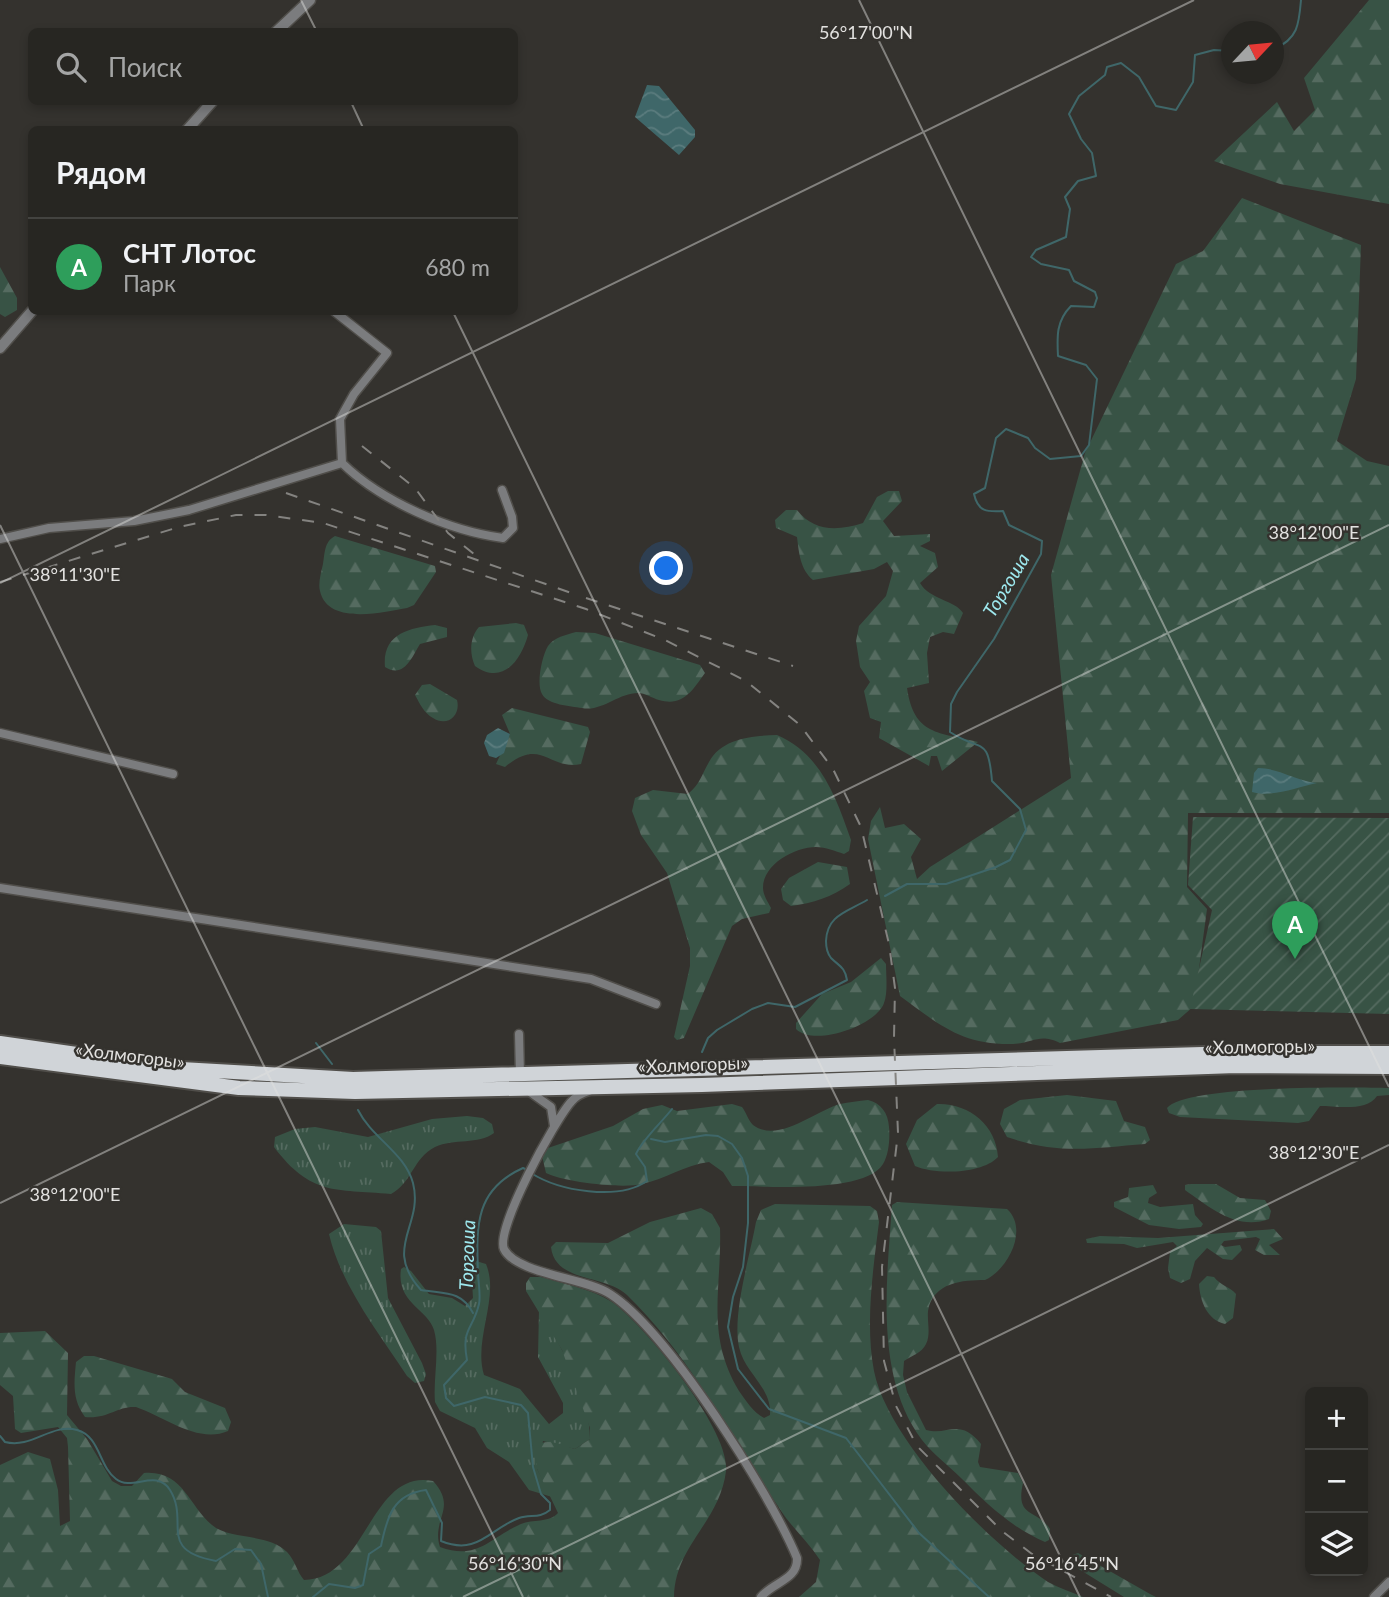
<!DOCTYPE html>
<html lang="ru">
<meta charset="utf-8">
<style>
:root{--surface:#272622;--page:#33322f;--text:#f1f3f6;--muted:#a4a5a5;--line:#434340;--accent:#b45309}
body{margin:0;font-family:Lato,sans-serif;background:var(--page);color:var(--text)}
.controls{position:absolute;right:21px;bottom:21px;display:grid;overflow:hidden;border-radius:10px;box-shadow:0 4px 10px #0003}
.controls button{width:63px;height:63px;display:grid;place-items:center;padding:0;border:0;border-bottom:2px solid var(--line);background:var(--surface);color:var(--text);font:35px sans-serif}
.compass{position:absolute;left:1221px;top:21px;width:63px;height:63px;border-radius:50%;background:var(--surface);box-shadow:0 4px 10px #0003;rotate:64deg}
.you{position:absolute;left:667px;top:569px;width:24px;height:24px;margin:-18px;border:5px solid #fff;border-radius:50%;background:#1a73e8;box-shadow:0 0 0 10px #1a73e833}
.badge{display:grid;place-items:center;width:46px;height:46px;border-radius:50%;background:var(--accent);color:#fff;font-size:23px;font-weight:700}
.pin{position:absolute;translate:-50% -58px;filter:drop-shadow(0 2px 4px #0008)}
.pin::after{content:'';position:absolute;top:37px;width:24px;height:21px;background:inherit;clip-path:polygon(0 0,100% 0,50% 100%)}
.list{margin:0;padding:0;list-style:none}
h2{display:flex;justify-content:space-between;align-items:center;height:91px;margin:0;padding:0 28px;font-size:30px}
h2 small{font-size:23px;font-weight:400;color:var(--muted)}
.list li{display:grid;grid-template-columns:46px 1fr auto;gap:21px;align-items:center;box-sizing:border-box;height:98px;padding:0 28px;border-top:2px solid var(--line)}
.list b{display:block;font-size:26px;white-space:nowrap}
.list p{margin:0;font-size:23px;white-space:nowrap;color:var(--muted)}
.list em{font-size:23px;font-style:normal;color:var(--muted)}
.icon{flex:none;width:38px;height:38px;fill:none;stroke:currentColor;stroke-width:2;stroke-linecap:round;stroke-linejoin:round}
.map{position:relative;flex:none;width:1389px;height:1597px;overflow:hidden}
.search{position:absolute;background:var(--surface);box-shadow:0 4px 10px #0003;left:28px;top:28px;width:490px;height:77px;display:flex;align-items:center;gap:18px;box-sizing:border-box;padding:0 24px;border-radius:10px;color:var(--muted);font-size:26px}
.panel{position:absolute;background:var(--surface);box-shadow:0 4px 10px #0003;left:28px;top:126px;width:490px;height:189px;border-radius:10px}
.map>svg:first-child{display:block}
</style>
<div class="map">
<svg width="1389" height="1597" viewBox="0 0 1389 1597">
<defs>
<pattern id="grass-tufts" width="24" height="20" patternUnits="userSpaceOnUse" patternTransform="scale(1.75)"><rect width="24" height="20" fill="#385345"/><path d="M3 7l-1-3M5 7V3M7 7l1-3M15 17l-1-3M17 17v-4M19 17l1-3" fill="none" stroke="#556b60"/></pattern>
<pattern id="forest-firs" width="22" height="20" patternUnits="userSpaceOnUse" patternTransform="scale(1.75)"><rect width="22" height="20" fill="#385345"/><path d="M5 1l3.5 6h-7zM16 11l3.5 6h-7z" fill="#556b60"/></pattern>
<pattern id="garden-furrows" width="10" height="10" patternUnits="userSpaceOnUse" patternTransform="scale(1.75)"><rect width="10" height="10" fill="#385345"/><path d="M-1 1l2-2M0 10L10 0M9 11l2-2" fill="none" stroke="#556b60"/></pattern>
<pattern id="water-waves" width="16" height="10" patternUnits="userSpaceOnUse" patternTransform="scale(1.75)"><rect width="16" height="10" fill="#3f6769"/><path d="M0 5q4-4 8 0t8 0" fill="none" stroke="#5b7c7e"/></pattern>
</defs>
<rect width="100%" height="100%" fill="#34322e"/>
<path fill="url(#grass-tufts)" d="M467,1116l16,2 9,6 2,9c-16,12 -40,5 -59,14 -22,11 -23,36 -44,47 -56,-5 -80,2 -117,-47l1,-10 20,-8 20,-2 53,10 64,-18z
M344,1224l32,3 5,4 7,67 34,65 4,11 -2,7 -9,2 -8,-7c-29,-44 -66,-91 -78,-142z
M476,1261l10,3c14,34 -13,75 -2,111l36,14 29,35 14,-11v-10l-25,-46 1,-47c22,37 51,84 51,129l-15,10 -32,-8 -6,28 15,28 -23,-7 -20,-28 -22,-14 -12,-20 -35,-17 -5,-9c-2,-23 5,-51 -1,-72 -6,-21 -38,-27 -33,-61l3,-2 7,4 18,23 23,4 13,8 8,-8 -2,-34z"/>
<path fill="url(#forest-firs)" d="M1369,0h20v204l-109,-20 -66,-23 63,-59 17,29 21,-21 -11,-32z
M1242,198l119,47 -5,134 -19,62 30,20 22,5v347h-201l-1,74 20,22 -13,97 -16,14 -118,23c-21,-10 -26,0 -47,1 -52,1 -73,-19 -113,-48l-32,-157 3,-18 9,-14 5,21 19,-4 17,15 -10,18 6,22 13,-12 141,-89 -20,-203 34,-122 91,-189 27,-13z
M0,267l17,31v12l-12,7 -5,-3z
M888,491h11l3,10 -19,20 11,15 36,-2v7l-10,5 15,7 3,14 -18,16c10,17 35,17 43,30l-9,21 -11,-2 -13,5 -3,16 2,30 -22,5c7,48 32,44 71,54l-36,29 -5,-15h-6l-2,10 -50,-28 2,-16 -11,-4 -6,-27 6,-9 -10,-15 -4,-26 3,-15 27,-30 7,-25 -6,-9 -13,7 -61,11c-13,-11 -14,-27 -16,-43l-21,-9 -1,-8 11,-10h11c17,22 41,21 66,13l14,-26z
M335,536l100,30 1,6 -22,33 -7,3c-23,4 -79,18 -87,-17 -2,-8 1,-18 3,-27 2,-11 1,-22 12,-28z
M516,623l8,2 4,10c-7,25 -25,51 -53,31 -6,-13 -5,-29 4,-39z
M435,625l12,3v9l-27,7c-8,13 -16,35 -35,23 -3,-33 24,-39 50,-42z
M576,632l19,1 105,32 5,8c-13,18 -22,34 -46,27 -7,-2 -14,-7 -21,-7 -20,0 -36,19 -56,15 -12,-2 -34,-3 -40,-14 -6,-10 0,-38 6,-48 6,-9 18,-11 28,-14z
M430,684l27,16c4,16 -10,27 -24,18 -9,-5 -13,-14 -18,-23l7,-10z
M512,708l76,19 2,5 -9,32c-32,7 -39,-28 -76,3l-9,-3 14,-30 -8,-19z
M777,735c44,19 59,62 74,105l-2,11 -5,3c-9,-3 -18,-7 -28,-7 -21,0 -53,17 -53,41 0,7 5,14 8,20l-2,5 -27,6 -10,7 -48,112 -7,2 -3,-3 16,-71v-18l-23,-75 -26,-38 -9,-24 3,-13 18,-8 35,4c12,-10 13,-18 21,-32 13,-24 43,-26 68,-27z
M818,862l29,5 3,17c-18,13 -37,19 -59,22l-8,-6 -2,-11 8,-11z
M881,958l5,6c0,12 2,28 -2,39 -8,23 -70,44 -88,26v-6l26,-29 29,-12z
M1389,1088v7l-12,1c-10,16 -41,10 -57,10l-11,15 -11,2 -118,-6 -11,-4 -2,-5c18,-23 186,-21 222,-20z
M1067,1095l49,6 8,20 21,6 5,13 -5,4c-52,4 -86,11 -138,-7l-7,-13 4,-15 16,-9z
M868,1100c13,3 20,13 21,27 1,11 0,27 -6,37 -18,30 -118,22 -151,22l-9,-14 -14,-10c-24,3 -44,17 -67,22 -20,5 -78,-2 -96,-11l-4,-17 3,-7 68,-23 30,-17 19,-4 15,6 55,-7 10,3c4,5 6,13 11,18 25,19 64,-15 87,-21 9,-2 19,-3 28,-4z
M937,1104c32,-1 59,21 61,53 -16,17 -62,18 -83,9l-9,-22 11,-24z
M1191,1184h25l24,14 25,2 6,11 -2,8c-32,12 -60,-12 -84,-29v-5z
M1153,1185l4,8 -8,5 -1,5 12,4 33,-3 2,11 8,9 -2,3 -22,2 -30,-4 -35,-18v-5l14,-5 1,-9z
M897,1202l110,7c22,20 1,61 -22,71 -22,0 -52,2 -57,31 -1,11 3,23 -2,33 -4,9 -15,12 -22,17l-1,14 4,17 19,38c23,6 33,-13 55,14l-3,18 2,5 38,6 5,10c-8,35 13,25 27,46l-1,11 -4,2c-33,-14 -58,-38 -84,-64 -13,-13 -27,-23 -39,-38 -48,-64 -35,-160 -30,-235z
M775,1204l95,2 7,5 2,11c-6,48 -14,102 -5,149 14,70 115,172 174,211 11,6 24,10 35,15h-284l17,-15 4,-22c-10,-15 -23,-28 -34,-42 -52,-75 -93,-159 -159,-223 -22,-21 -72,-12 -76,-48l5,-5 52,1 42,-21 51,-14 11,6 8,14c2,61 -15,106 19,163 7,10 14,21 25,27l6,-3c2,-28 -25,-41 -31,-68 -7,-33 11,-91 17,-125l5,-12z
M1274,1229l9,10 -14,6 11,10h-16l-9,-5 5,-11 -4,-2 -32,4 -3,4 4,2 15,-2 2,5 -10,10 -9,-1 -16,-11 -12,13 -5,18 -9,4 -11,-5 -2,-10 2,-16 7,-6 -4,-4 -36,6 -13,-4 -37,-1 -1,-4 14,-3 58,2z
M1207,1276l7,1c7,9 15,9 22,17l-3,24 -8,6c-18,-4 -25,-23 -26,-40z
M530,1277h11c22,7 51,12 71,25 33,23 119,129 114,169 -6,51 -51,74 -52,126h-674v-132l28,-13 22,7 8,31 2,36 10,-5 -2,-74 -1,-9 -9,-11 -37,6 -6,-4 -2,-33 -13,-11v-52l45,-2 23,22 -1,62 20,24 25,42 9,5h11l12,-13c39,-3 44,32 68,52 17,15 57,8 75,27 8,8 10,20 17,28 63,-1 66,-112 129,-99 25,27 -2,38 7,66 38,14 50,-10 81,-23 12,-5 28,-1 37,-11l-21,-44 -1,-24c13,-7 26,0 39,4l15,-10v-11l-28,-78 -36,-59v-8z
M84,1356h10l78,23 13,13 40,16 6,14 -3,9c-30,13 -63,-14 -92,-24 -20,-1 -27,12 -51,10 -13,-17 -11,-34 -9,-55z
M1078,1553l72,41 6,3h-32l-55,-34 1,-7z"/>
<path fill="url(#garden-furrows)" d="M1193,817l196,1v196l-199,-5 22,-99 -24,-25z"/>
<path fill="url(#water-waves)" d="M647,85l12,1 36,44v7l-16,18 -44,-38z
M498,728l12,6 -6,19 -8,5 -7,-2 -5,-13 3,-8z
M1258,768c20,0 39,13 59,15 -20,4 -45,15 -65,9l2,-19z"/>
<g fill="none" stroke-linecap="round" stroke-linejoin="round">
<path stroke="#3f6769" stroke-width="2" d="M1274,49c24,-10 25,-25 27,-49
M885,896l22,-12h39l50,-17 14,-7 16,-30 -6,-21 -28,-28c-4,-47 -11,-28 -42,-49l1,-28 6,-12 37,-53 47,-85 1,-13 -33,-16 -6,-14c-16,1 -25,1 -29,-17l11,-6 11,-50 10,-9 22,9 7,10 15,11 31,-3 8,-11 8,-66 -11,-14 -28,-9c-1,-19 -2,-35 13,-50l23,1 3,-9 -2,-6 -21,-11 -5,-11 -28,-6 -10,-7 5,-7 30,-13 4,-28 -5,-12 13,-16 18,-5 -4,-23 -11,-14 -12,-25 10,-18 26,-21 2,-8 14,-4 18,14 17,29 20,4 17,-28 2,-27 19,-5 18,1
M316,1043l16,21
M702,1052l6,-14 9,-8 35,-21 16,-6 27,4 52,-27c-2,-13 -8,-14 -16,-22 -4,-5 -5,-11 -5,-17 1,-26 21,-29 41,-41
M358,1110c14,28 47,43 55,73 11,43 -31,64 8,107 23,4 40,0 52,23
M651,1139l14,3 41,-7 12,1 14,8 10,14 6,18v47l-5,44 -10,30 -5,30 10,42 31,40 77,29 73,95 70,64
M531,1173c28,18 87,28 116,8l-2,-14 -9,-13c6,-14 26,-32 36,-45
M0,1436l5,6c27,7 46,-19 72,-12 23,6 22,37 39,49 16,13 40,-11 54,11 20,32 -14,60 46,71l19,-12 16,1 10,14 7,33
M313,1597l16,-13 26,4 8,-3 6,-31 12,-8c6,-29 12,-52 45,-56l16,33 -1,18c37,15 48,-12 78,-23 12,-4 20,1 31,-8v-7l-9,-9 -8,-27 -5,-54 -7,-8 -36,-8 -31,9 -8,-8 -2,-13 23,-25c-6,-32 6,-30 12,-56 2,-9 -1,-23 -1,-32 -2,-48 -2,-83 45,-104l4,2"/>
<defs>
<path id="minor" d="M335,312l52,41 -33,41 -14,25 2,44c39,38 107,68 161,75l10,-10 -1,-11 -10,-27
M0,539l49,-11 85,-7 55,-11 153,-47
M0,733l173,41
M0,888l591,91 65,25
M519,1034l1,41
M589,1091c-7,2 -13,5 -18,11 -16,18 -76,127 -67,147 12,25 82,29 106,45 58,37 160,199 187,264 1,22 -24,24 -36,39
M530,1092l21,15 3,19
M1374,1597l15,-15"/>
<path id="tertiary" d="M276,32l34,-32
M187,130l25,-28
M0,348l32,-37"/>
<path id="trunk" d="M0,1043l181,26 172,10 883,-26h153
M0,1057l239,31 116,4 347,-7 534,-19 153,1"/>
</defs>
<use href="#minor" stroke="#504e4a" stroke-width="11"/>
<use href="#tertiary" stroke="#504e4a" stroke-width="13"/>
<use href="#trunk" stroke="#504e4a" stroke-width="18"/>
<use href="#minor" stroke="#7b7c7e" stroke-width="8"/>
<use href="#tertiary" stroke="#7b7c7e" stroke-width="10"/>
<use href="#trunk" stroke="#d0d4d8" stroke-width="14"/>
<path stroke="#848380" stroke-width="2" stroke-dasharray="12 12" stroke-linecap="butt" d="M362,446l53,42 33,45 26,21
M286,493l291,102
M0,582l179,-55 57,-12h30l57,8 263,86 79,31 81,41 54,44 33,44 28,58 28,117 6,44 -1,50 4,95 -16,134 2,94 12,45 21,40 85,85 30,23 79,43
M586,598l207,68"/>
</g>
<path fill="none" stroke="#e3e2e0" stroke-width="2" stroke-opacity="0.45" d="M301,0l16,32M859,0l530,1087M351,102l13,28M453,312l627,1285M0,525l523,1072M0,583l1194,-583M0,1203l1389,-678M463,1597l926,-452"/>
<g text-anchor="middle" stroke-width="5" stroke-linejoin="round" paint-order="stroke">
<g font-size="18" fill="#e3e2e0" stroke="#34322e">
<text transform="translate(1260 1047) rotate(-1)" y="6">«Холмогоры»</text>
<text transform="translate(130 1056) rotate(7)" y="6">«Холмогоры»</text>
<text transform="translate(693 1065) rotate(-2)" y="6">«Холмогоры»</text>
</g>
<g font-size="19" font-style="italic" fill="#9ee9ef" stroke="#34322e">
<text transform="translate(1006 585) rotate(-59)" y="7">Торгоша</text>
<text transform="translate(467 1255) rotate(-88)" y="7">Торгоша</text>
</g>
</g>
<g font-size="18" text-anchor="middle" fill="#e3e2e0" stroke="#34322e" stroke-width="5" stroke-linejoin="round" paint-order="stroke">
<text x="866" y="39">56°17'00"N</text>
<text x="1314" y="539">38°12'00"E</text>
<text x="75" y="581">38°11'30"E</text>
<text x="1314" y="1159">38°12'30"E</text>
<text x="75" y="1201">38°12'00"E</text>
<text x="515" y="1570">56°16'30"N</text>
<text x="1072" y="1570">56°16'45"N</text>
</g>
</svg>
<div class="controls">
<button>+</button>
<button>−</button>
<button><svg class="icon" aria-label="layers" viewBox="0 0 24 24"><path d="M12 4l9 5-9 5-9-5zM3 14l9 5 9-5"/></svg></button>
</div>
<svg class="compass" viewBox="-18 -18 36 36"><path d="M0-13l5 13h-10z" fill="#e53935"/><path d="M0 13l5-13h-10z" fill="#a4a5a5"/></svg>
<div class="you"></div>
<div class="pin badge" style="left:1295px;top:959px;background:#2e9e5b">A</div>
<div class="search"><svg class="icon" aria-label="search" viewBox="0 0 24 24"><circle cx="10" cy="10" r="6"/><path d="M15 15l6 6"/></svg>Поиск</div>
<section class="panel">
<h2>Рядом<small></small></h2>
<ul class="list">
<li><span class="badge" style="background:#2e9e5b">A</span><div><b>СНТ Лотос</b><p>Парк</p></div><em>680 m</em></li>
</ul>
</section>
</div>
